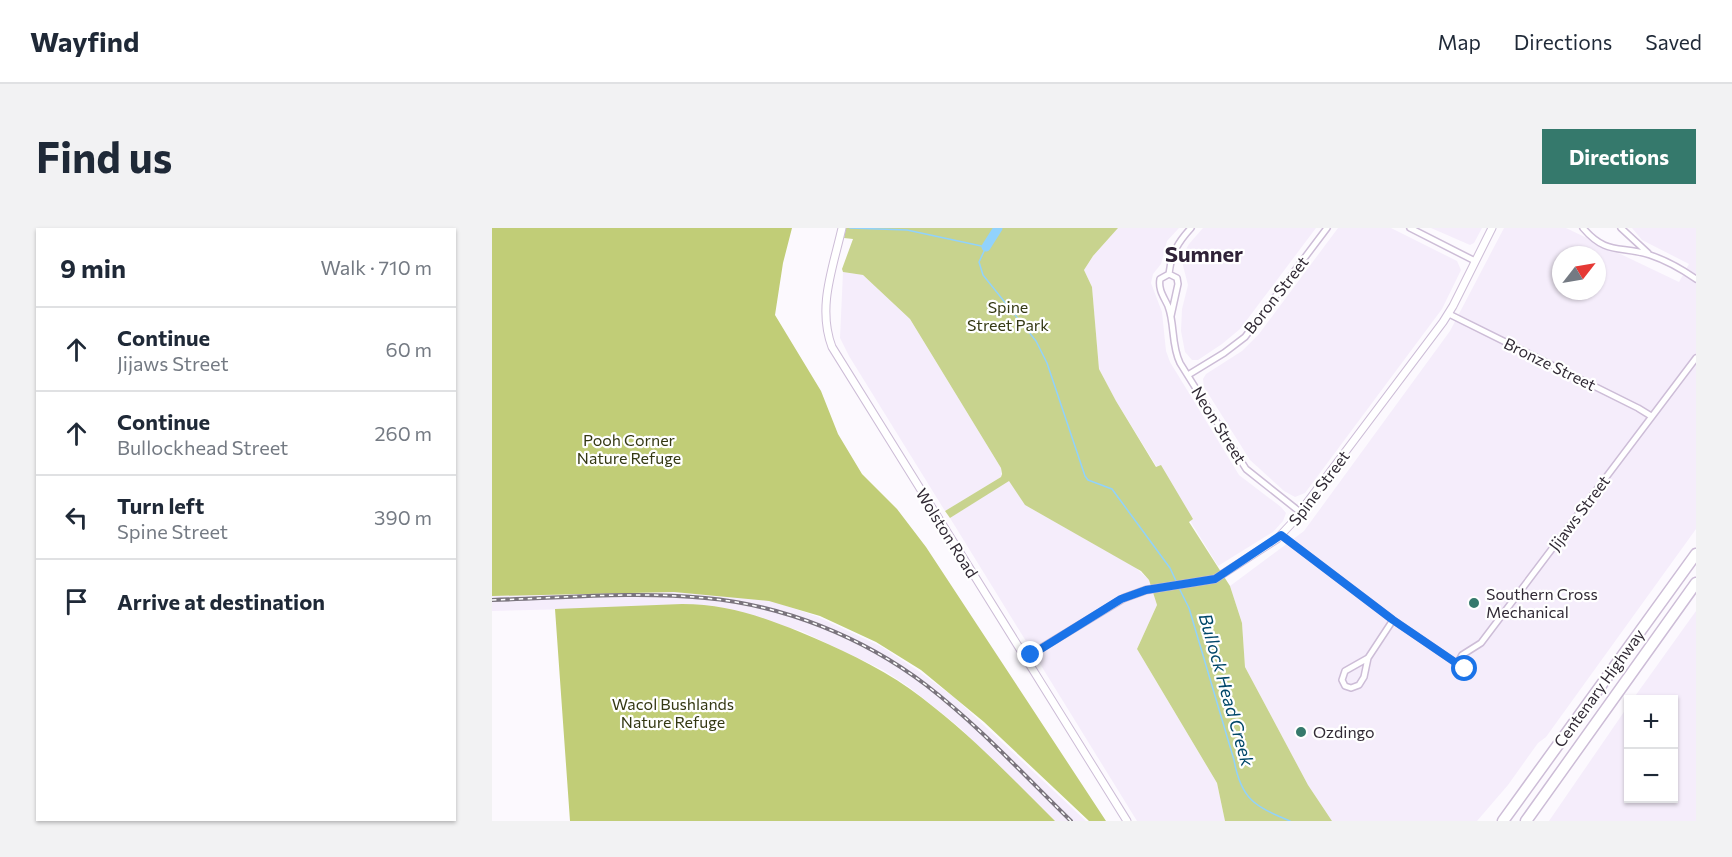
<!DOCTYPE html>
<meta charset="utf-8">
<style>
:root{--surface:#fff;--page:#f2f2f3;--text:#1f2937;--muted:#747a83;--line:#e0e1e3;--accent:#35796c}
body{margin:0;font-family:Commissioner,sans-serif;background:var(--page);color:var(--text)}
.controls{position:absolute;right:18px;bottom:18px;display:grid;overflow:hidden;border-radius:0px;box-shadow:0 2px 4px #0004}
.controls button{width:54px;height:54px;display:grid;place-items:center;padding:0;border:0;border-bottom:2px solid var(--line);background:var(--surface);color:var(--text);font:30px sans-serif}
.compass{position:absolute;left:1060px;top:18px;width:54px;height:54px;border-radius:50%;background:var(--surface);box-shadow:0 2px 4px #0004;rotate:59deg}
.stop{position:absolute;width:18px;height:18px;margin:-14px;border:4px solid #1a73e8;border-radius:50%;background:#fff}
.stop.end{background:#1a73e8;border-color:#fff;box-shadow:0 2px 6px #0008}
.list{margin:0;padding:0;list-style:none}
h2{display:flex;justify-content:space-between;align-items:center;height:78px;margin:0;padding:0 24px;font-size:26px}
h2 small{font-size:20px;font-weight:400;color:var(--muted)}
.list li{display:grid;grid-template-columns:39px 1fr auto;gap:18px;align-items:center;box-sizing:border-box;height:84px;padding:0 24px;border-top:2px solid var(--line)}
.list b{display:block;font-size:22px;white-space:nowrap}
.list p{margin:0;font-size:20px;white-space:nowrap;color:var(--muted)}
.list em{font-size:20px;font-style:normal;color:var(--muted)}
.icon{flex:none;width:33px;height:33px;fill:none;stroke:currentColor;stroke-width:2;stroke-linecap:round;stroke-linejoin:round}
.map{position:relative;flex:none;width:1204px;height:593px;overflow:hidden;border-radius:0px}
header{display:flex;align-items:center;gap:36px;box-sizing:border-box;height:84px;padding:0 30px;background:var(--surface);border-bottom:2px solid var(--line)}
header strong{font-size:28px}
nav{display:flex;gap:33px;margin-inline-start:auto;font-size:21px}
.intro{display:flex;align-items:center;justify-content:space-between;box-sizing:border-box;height:144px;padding:0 36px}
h1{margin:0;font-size:42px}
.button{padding:15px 27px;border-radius:0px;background:var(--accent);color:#fff;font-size:21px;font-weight:700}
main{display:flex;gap:36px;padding:0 36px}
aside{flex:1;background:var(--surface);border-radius:0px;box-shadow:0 2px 4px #0004}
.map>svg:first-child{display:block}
</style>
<header>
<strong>Wayfind</strong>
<nav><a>Map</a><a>Directions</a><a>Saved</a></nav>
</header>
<div class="intro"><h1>Find us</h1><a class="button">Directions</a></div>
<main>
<aside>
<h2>9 min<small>Walk · 710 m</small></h2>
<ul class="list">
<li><svg class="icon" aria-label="ahead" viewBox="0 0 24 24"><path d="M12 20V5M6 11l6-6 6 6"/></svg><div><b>Continue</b><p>Jijaws Street</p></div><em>60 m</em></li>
<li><svg class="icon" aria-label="ahead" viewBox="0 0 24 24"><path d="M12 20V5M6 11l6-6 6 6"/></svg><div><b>Continue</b><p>Bullockhead Street</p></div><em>260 m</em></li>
<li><svg class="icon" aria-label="left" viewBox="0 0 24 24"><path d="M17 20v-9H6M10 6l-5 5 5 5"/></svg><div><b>Turn left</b><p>Spine Street</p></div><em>390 m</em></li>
<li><svg class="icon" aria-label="arrive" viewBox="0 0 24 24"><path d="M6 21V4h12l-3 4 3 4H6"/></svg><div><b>Arrive at destination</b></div></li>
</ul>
</aside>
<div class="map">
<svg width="1204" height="593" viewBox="0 0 1204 593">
<rect width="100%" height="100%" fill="#fcf9fe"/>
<path fill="#f5edfb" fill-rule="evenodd" d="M626,0h61l-12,13 -6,23 -8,10 -2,9 11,29 4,39 4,11 69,113 42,32 5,6 -3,8 -10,11 -55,34 -102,-165 -17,-32 -7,-82 -8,-17 9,-14z
M711,0h113l-76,101 -18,15 -24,16h-6l-7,-8 -4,-21 1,-22 6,-24 -7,-27 8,-14z
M846,0h53l66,33 4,9 -19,39 -137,184 -10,4 -11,-6 -34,-31 -46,-73 -1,-8 3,-5 36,-23 17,-17z
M939,0h51l-8,15 -4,2z
M1012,0h62l113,54 10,-18 -47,-24 -10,-12h64v301l-150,208 -8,6 -30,42 -31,36h-145l-24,-36 -63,-118 -3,-44 -12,-37 74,-55 146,-200zM1069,27h36v36h-36z
M351,44l20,3 47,44 91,149v9l-56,34 -96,-155 -9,-18z
M517,252l16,25 110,62 14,13 8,25 -20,44 80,134 8,38h-88l-187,-303z
M121,362l136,3 67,23 66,31 38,25 35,26 131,123h-31l-96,-94 -50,-40 -26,-17 -82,-39 -60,-16 -124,-7 -125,3v-18z
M1204,383v210h-147l79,-115v92h46v-98l-41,-1z"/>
<path fill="#c8d38e" d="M354,0h272l-25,28 -9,14 8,17 7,82 17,32 40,66 5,-2 32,54 -4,3 41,64 12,37 3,44 63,118 24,36h-107l-8,-38 -80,-134 20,-44 -8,-25 -8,-9 -116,-66 -16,-24 -59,37 -5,-7 56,-34 1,-3 -1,-6 -91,-149 -47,-44 -20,-3 -1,-3 11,-30 -9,-1z"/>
<path fill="#c1cd77" d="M0,0h300l-9,35 -8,52 46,76 17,43 24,40 35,35 29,38 180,274h-17l-105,-99 -63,-52 -45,-28 -56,-26 -51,-15 -95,-9 -182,4z
M190,376c44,0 78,12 118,28 38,16 76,33 110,57 53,38 99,86 145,132h-485l-15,-212z"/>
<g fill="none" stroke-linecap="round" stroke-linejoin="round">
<path stroke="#91d2fc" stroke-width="1.5" d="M358,0l57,2 79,17 -7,15 4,13 53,66 11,22 38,113 3,4 24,9 58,79 7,15
M687,360l10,20 45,152c7,39 20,46 56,61"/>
<path stroke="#91d2fc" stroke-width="9" d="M494,19l12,-19"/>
<defs>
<path id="minor" d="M918,0l65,33
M1091,0c24,28 37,17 67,27 15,5 33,15 46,24
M1129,0l27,25
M677,46c2,-20 9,-32 22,-46
M957,86l189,94 13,8
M679,88l7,-32 -1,-6 -8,-4 -9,5c-2,11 4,18 8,27 7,18 3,39 12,57l66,106 54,43
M696,147l36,-22 21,-16 82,-109
M789,307l112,85 72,49
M876,430l-23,13 -3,9 3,6 6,2 8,-3 5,-8 4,-19 25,-38
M965,436l5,-9 19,-12 215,-285"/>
<path id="tertiary" d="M350,0c-9,40 -25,79 -10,119l295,474
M533,430l99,-60 22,-8 69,-11 62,-40 14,-15 152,-202 10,-16 39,-78"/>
<path id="motorway" d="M1011,593l193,-267
M1034,593l170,-238"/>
</defs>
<use href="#minor" stroke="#cdbdd7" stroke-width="8"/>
<use href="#tertiary" stroke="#cdbdd7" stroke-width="9"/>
<use href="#motorway" stroke="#cdbdd7" stroke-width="13"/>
<use href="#minor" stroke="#fff" stroke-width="5"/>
<use href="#tertiary" stroke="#fff" stroke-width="7"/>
<use href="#motorway" stroke="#fff" stroke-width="10"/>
<defs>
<path id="rail" d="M0,372c70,-2 143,-9 213,-2 78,7 158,39 221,87 52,40 98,90 145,136"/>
</defs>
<use href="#rail" stroke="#7a747d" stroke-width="4"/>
<use href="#rail" stroke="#fff" stroke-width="1.5" stroke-dasharray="4.5" stroke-linecap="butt"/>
</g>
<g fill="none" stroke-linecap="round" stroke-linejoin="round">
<path stroke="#1a73e8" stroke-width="8" d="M539,427l90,-56 25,-9 69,-11 66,-44 112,85 72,49"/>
</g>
<g fill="#35796c" stroke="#fff" stroke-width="2">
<circle cx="982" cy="375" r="6"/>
<circle cx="809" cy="504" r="6"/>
</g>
<g text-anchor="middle" stroke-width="4.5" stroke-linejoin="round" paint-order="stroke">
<g font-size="16" fill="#312a35" stroke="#fff">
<text transform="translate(784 67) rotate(-52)" y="6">Boron Street</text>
<text transform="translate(1058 136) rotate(26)" y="6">Bronze Street</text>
<text transform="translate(727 197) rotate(58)" y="6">Neon Street</text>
<text transform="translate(827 260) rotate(-53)" y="6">Spine Street</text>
<text transform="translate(1087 285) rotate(-53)" y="6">Jijaws Street</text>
<text transform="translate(455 305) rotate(58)" y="6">Wolston Road</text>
<text transform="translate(1107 460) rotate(-54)" y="6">Centenary Highway</text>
</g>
<g font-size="16" fill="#343813" stroke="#fff">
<text x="516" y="85">Spine<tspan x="516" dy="18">Street Park</tspan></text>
<text x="137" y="218">Pooh Corner<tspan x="137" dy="18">Nature Refuge</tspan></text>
<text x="181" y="482">Wacol Bushlands<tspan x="181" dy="18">Nature Refuge</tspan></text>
</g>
<g font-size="16" fill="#312a35" stroke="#fff" text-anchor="start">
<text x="994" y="372">Southern Cross<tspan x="994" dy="18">Mechanical</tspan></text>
<text x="821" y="510">Ozdingo</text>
</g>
<g font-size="18" font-style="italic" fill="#004769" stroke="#fff">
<text transform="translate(734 462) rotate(74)" y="6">Bullock Head Creek</text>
</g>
<g font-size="22" font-weight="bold" fill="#302338" stroke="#fff">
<text x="712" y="34">Sumner</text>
</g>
</g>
</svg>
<div class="controls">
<button>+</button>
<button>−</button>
</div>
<svg class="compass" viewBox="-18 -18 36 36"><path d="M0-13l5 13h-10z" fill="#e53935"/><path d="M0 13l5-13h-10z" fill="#747a83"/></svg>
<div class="stop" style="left:973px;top:441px"></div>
<div class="stop end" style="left:539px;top:427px"></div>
</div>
</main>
